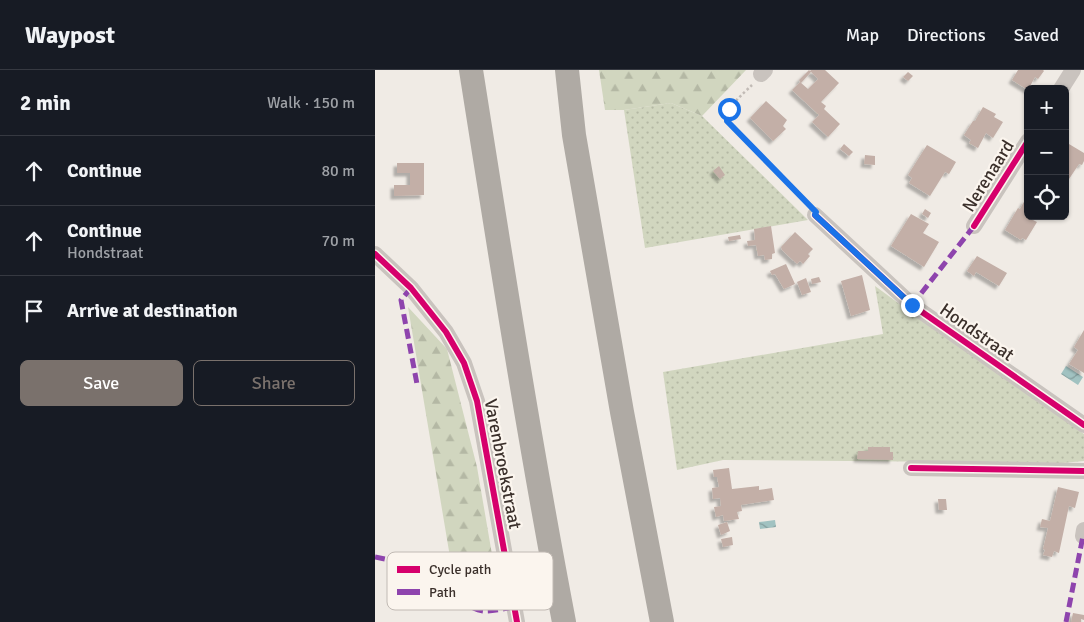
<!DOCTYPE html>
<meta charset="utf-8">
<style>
:root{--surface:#171b24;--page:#242831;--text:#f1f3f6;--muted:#9ea1a6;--line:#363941;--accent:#7a716c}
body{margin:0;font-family:Signika,sans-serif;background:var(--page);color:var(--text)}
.controls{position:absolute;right:15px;top:15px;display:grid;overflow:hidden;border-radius:8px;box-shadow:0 1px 4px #0004}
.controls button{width:45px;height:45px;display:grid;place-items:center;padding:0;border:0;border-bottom:1px solid var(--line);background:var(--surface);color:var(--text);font:25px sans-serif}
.stop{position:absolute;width:15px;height:15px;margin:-11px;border:4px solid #1a73e8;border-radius:50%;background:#fff}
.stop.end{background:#1a73e8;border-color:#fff;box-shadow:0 1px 5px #0008}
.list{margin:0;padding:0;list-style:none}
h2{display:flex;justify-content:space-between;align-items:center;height:65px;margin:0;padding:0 20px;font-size:21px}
h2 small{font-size:16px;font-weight:400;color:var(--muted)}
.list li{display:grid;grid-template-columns:32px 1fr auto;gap:15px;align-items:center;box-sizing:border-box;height:70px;padding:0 20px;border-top:1px solid var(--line)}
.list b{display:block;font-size:19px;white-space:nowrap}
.list p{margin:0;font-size:16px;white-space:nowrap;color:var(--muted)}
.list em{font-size:16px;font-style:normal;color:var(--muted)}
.actions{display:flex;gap:10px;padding:15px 20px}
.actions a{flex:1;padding:11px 0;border:1px solid var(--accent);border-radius:8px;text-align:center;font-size:18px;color:var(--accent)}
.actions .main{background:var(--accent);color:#fff}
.icon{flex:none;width:28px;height:28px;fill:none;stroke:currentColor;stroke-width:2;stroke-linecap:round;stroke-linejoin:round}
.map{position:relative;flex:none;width:709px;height:552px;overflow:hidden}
header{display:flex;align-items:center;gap:30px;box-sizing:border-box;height:70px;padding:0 25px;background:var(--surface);border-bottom:1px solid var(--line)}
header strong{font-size:24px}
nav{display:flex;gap:28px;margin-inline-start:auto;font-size:18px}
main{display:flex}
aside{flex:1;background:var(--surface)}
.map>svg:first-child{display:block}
</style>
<header>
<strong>Waypost</strong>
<nav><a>Map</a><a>Directions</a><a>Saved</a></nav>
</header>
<main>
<aside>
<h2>2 min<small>Walk · 150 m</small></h2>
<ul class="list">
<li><svg class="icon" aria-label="ahead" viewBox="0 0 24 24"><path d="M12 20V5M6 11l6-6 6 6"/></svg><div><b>Continue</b></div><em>80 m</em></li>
<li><svg class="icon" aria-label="ahead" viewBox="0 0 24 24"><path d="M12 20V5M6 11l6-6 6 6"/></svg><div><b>Continue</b><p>Hondstraat</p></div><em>70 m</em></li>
<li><svg class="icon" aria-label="arrive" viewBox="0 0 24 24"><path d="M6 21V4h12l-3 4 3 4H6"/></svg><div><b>Arrive at destination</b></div></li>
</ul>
<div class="actions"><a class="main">Save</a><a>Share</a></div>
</aside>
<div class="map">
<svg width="709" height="552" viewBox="0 0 709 552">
<defs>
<pattern id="grass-dots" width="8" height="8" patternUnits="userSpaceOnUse" patternTransform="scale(1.25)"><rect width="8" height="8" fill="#d1d6bf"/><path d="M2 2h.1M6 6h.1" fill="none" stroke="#b4b8a4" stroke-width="1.8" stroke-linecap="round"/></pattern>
<pattern id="forest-firs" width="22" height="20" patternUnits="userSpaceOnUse" patternTransform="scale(1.25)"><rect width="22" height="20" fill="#d1d6bf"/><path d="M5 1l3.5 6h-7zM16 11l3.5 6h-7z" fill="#b4b8a4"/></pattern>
<pattern id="water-waves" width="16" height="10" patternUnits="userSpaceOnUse" patternTransform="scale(1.25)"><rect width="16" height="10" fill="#a1c2c1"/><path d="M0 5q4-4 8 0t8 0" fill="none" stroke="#849e9d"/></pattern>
<filter id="shadow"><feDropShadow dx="-3.5" dy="3.5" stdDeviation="1" flood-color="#0004"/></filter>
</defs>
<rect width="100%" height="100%" fill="#f0ebe5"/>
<path fill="url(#grass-dots)" d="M296,33l31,13 106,104 -163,28 -21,-138z
M500,216l26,19 183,129v27l-22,2 -339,-3 -46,10 -14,-98 220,-38z"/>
<path fill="url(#forest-firs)" d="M224,0h147l-44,46 -31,-13 -47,7h-19z
M33,237l39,42 30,118 24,140 -29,-4 -20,-29 -3,-23z"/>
<path fill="url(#water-waves)" d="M691,296l17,11 -5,8 -17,-11z
M400,450l1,7 -16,2 -1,-7z"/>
<path fill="#c3afa7" filter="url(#shadow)" d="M434,0l2,2 -1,-1 1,-1h14l14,13 -18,19 5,4 -2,3 16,15 -12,13 -16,-15 7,-7 -27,-25 8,-8 8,7 10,-10 -7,-7 -10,11 -2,-3z
M643,0h25l1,1 -6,8 -3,-2 -7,13 -16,-10z
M533,2l5,4 -5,5 -5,-4z
M391,31l21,19 -4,6 3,3 -13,12 -23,-23z
M608,37l13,7 -2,3 9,5 -10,16 -7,-5 -8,15 -9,-5 2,-3 -7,-5 9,-14h2z
M469,74l9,8 -4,4 -9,-7z
M694,74l15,9v8l-2,4 -3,-1 -10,15 -4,-2v-27z
M552,75l29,17 -7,12 -4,-2 -15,24 -21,-13 3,-5 -4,-3z
M490,85l10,1v9l-11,-1z
M22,93h27v32l-30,1v-11h16v-12h-13z
M344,96l6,9 -5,4 -7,-8z
M650,130l3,1v15h5v1l1,1 -1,2 4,2 -11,18 -4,-2 -1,2 -16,-10 13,-22 2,1z
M550,139l6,4 -3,5 -6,-4z
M536,144l18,10 -6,9 16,9 -15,25 -33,-21z
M396,156l4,27 -3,1v5l-7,1 -1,-5 -6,1 -2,-11 -8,1 -1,-5 8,-1 -1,-11z
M420,162l18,17 -5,5 2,2 -7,8 -3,-3 -3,3 -15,-14 -1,-3z
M365,165l1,4 -12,2 -1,-4z
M602,186l30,17 -8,13 -23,-14 -2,4 -7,-5z
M411,194l9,20 -11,5 -9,-15 -3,1 -2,-4z
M487,205l8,35 -19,6 -10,-35z
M444,207l2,5 -9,2 -1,-5z
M431,208l5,14 -9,3 -5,-13z
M709,260v43l-15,-9 9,-14 -4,-3z
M493,377h22v5h3v8l-36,-1 1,-8h10z
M354,398l3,21 27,-3v4l13,-2 2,12 -33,5 1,6 -5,1 2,7 -15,2 -1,-6 -7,2 -2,-10 7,-1 -1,-8 -7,1 -1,-11 7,-1 -2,-10h-3l-1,-7z
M683,417l21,5 -4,16 -6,-2 -10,47 -5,-2 -2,6 -9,-2 2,-5 -2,-1 5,-21 -8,-1 2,-8 8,2z
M563,429h8l1,11h-8z
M352,452l3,9 -9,4 -3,-10z
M357,467l1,8 -10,2 -2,-8z
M698,543l11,2v5l-3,-1v3h-10z"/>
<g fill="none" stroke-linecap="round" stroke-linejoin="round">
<path stroke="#c2bbb6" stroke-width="2.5" stroke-dasharray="2.5 2.5" stroke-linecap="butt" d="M377,15c-9,9 -26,22 -25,36l82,83"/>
<path stroke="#c9c3be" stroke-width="16" d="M386,4l4,-4
M686,19l12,-19
M440,145l97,90 172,120
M599,156l54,-85
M0,184l36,34 35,44 18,31 13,38 40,221
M536,398l173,3
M708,466l1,-6"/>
<path stroke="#afaaa4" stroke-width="24" d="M96,0c29,184 58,369 93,552
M192,0l7,65 48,277 40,210"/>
<path stroke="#8e44ad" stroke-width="5" stroke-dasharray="10 5" stroke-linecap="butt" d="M36,218l-10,12 16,84
M537,235l62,-79
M0,487l74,15c7,16 13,36 34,39 8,1 23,-3 31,-4
M691,552l17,-86"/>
<defs>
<path id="cycleway" d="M440,145l97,90 172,120
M599,156l54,-85
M0,184l36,34 35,44 18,31 13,38 40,221
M536,398l173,3"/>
</defs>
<use href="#cycleway" stroke="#fbf5ee" stroke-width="9"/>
<use href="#cycleway" stroke="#d6006c" stroke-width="6"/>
</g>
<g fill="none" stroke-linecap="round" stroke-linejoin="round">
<path stroke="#1a73e8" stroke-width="6" d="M354,39l-2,7v5l89,91 -1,3 97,90"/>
</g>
<g text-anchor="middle" stroke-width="4.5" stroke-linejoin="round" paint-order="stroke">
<g font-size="18" fill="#3b302b" stroke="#fbf5ee">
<text transform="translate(613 106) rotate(-58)" y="6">Nerenaard</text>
<text transform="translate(602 262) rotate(35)" y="6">Hondstraat</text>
<text transform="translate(128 394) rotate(79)" y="6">Varenbroekstraat</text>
</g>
</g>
<rect x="12" y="482" width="166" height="58" rx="8" fill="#fbf5ee" stroke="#c1bab4" stroke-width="1"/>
<rect x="22" y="496" width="23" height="7" fill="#d6006c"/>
<rect x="22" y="519" width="23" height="6" fill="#8e44ad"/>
<g font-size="14" fill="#3b302b">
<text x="54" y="504">Cycle path</text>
<text x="54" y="527">Path</text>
</g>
</svg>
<div class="controls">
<button>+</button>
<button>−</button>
<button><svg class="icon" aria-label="locate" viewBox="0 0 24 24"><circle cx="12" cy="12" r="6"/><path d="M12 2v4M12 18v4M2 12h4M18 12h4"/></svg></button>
</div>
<div class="stop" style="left:354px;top:39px"></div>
<div class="stop end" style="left:537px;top:235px"></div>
</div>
</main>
